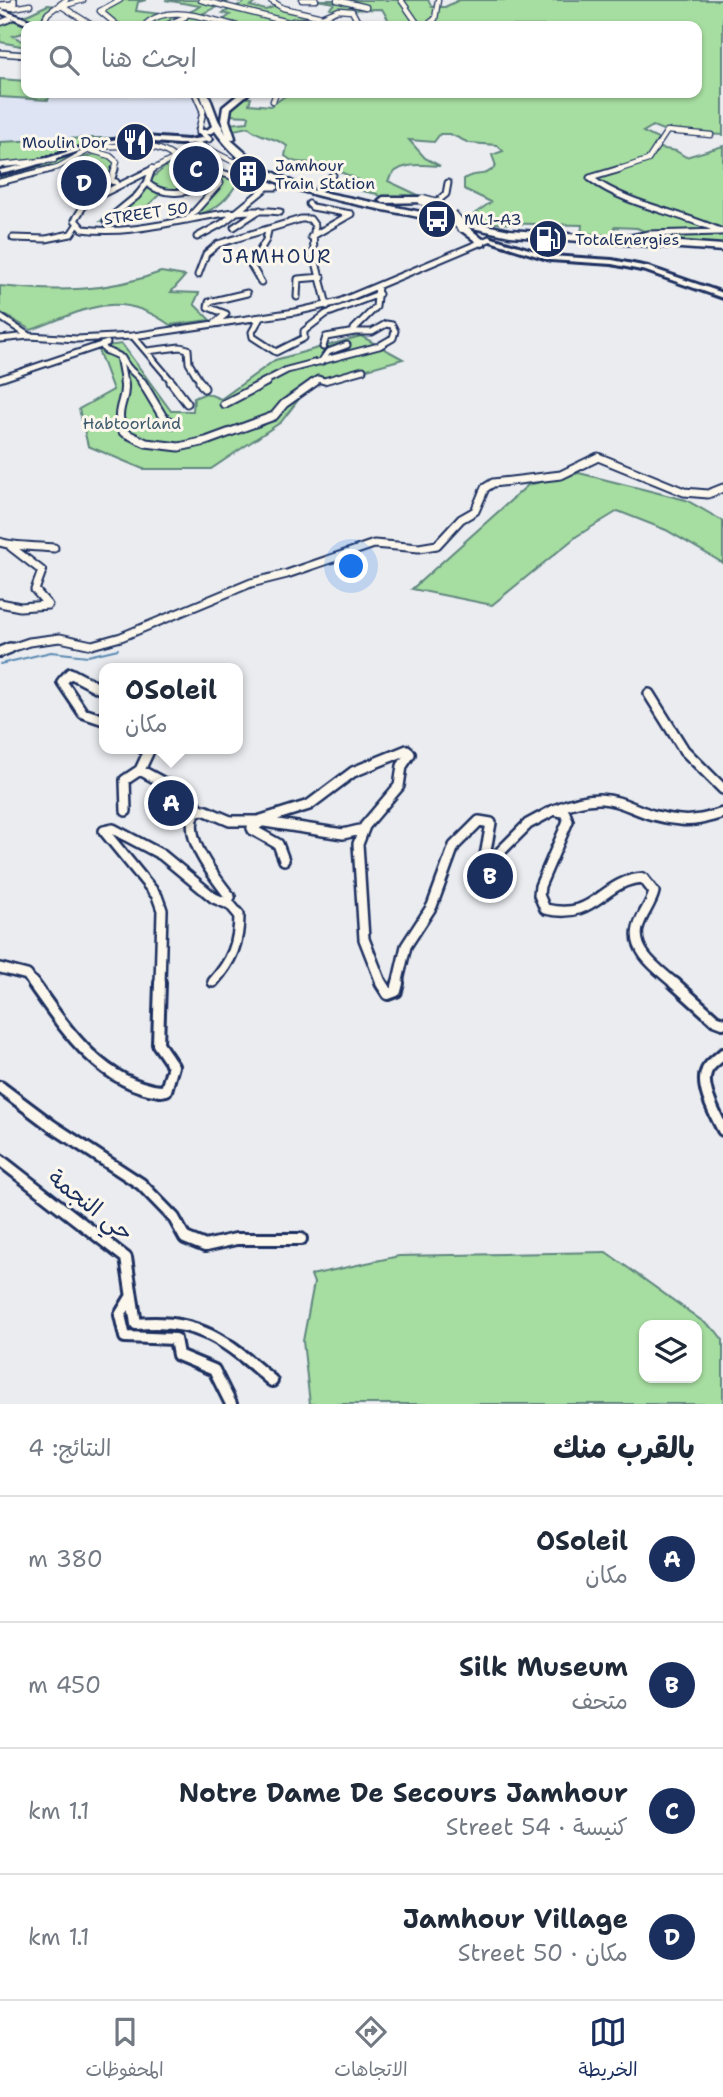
<!DOCTYPE html>
<html lang="ar">
<meta charset="utf-8">
<style>
:root{--surface:#fff;--page:#f6f6f7;--text:#1f2937;--muted:#747a83;--line:#e0e1e3;--accent:#1b2f5e}
body{margin:0;font-family:"Shantell Sans","Playpen Sans Arabic",sans-serif;background:var(--page);color:var(--text);direction:rtl}
.controls{position:absolute;right:21px;bottom:21px;display:grid;overflow:hidden;border-radius:14px;box-shadow:0 2px 5px #0004}
.controls button{width:63px;height:63px;display:grid;place-items:center;padding:0;border:0;border-bottom:2px solid var(--line);background:var(--surface);color:var(--text);font:35px sans-serif}
.you{position:absolute;left:352px;top:567px;width:24px;height:24px;margin:-18px;border:5px solid #fff;border-radius:50%;background:#1a73e8;box-shadow:0 0 0 10px #1a73e833}
.badge{display:grid;place-items:center;width:46px;height:46px;border-radius:50%;background:var(--accent);color:#fff;font-size:23px;font-weight:700}
.pin{position:absolute;translate:-50% -50%;border:4px solid #fff;box-shadow:0 2px 7px #0006}
.popup{position:absolute;left:99px;top:663px;width:144px;height:91px;box-sizing:border-box;display:grid;place-content:center;border-radius:14px;background:var(--surface);filter:drop-shadow(0 2px 5px #0005);font-size:23px;white-space:nowrap;color:var(--muted)}
.popup b{font-size:26px;color:var(--text)}
.popup::after{content:'';position:absolute;left:50%;top:100%;margin-left:-14px;border:14px solid transparent;border-top-color:var(--surface)}
.list{margin:0;padding:0;list-style:none}
h2{display:flex;justify-content:space-between;align-items:center;height:91px;margin:0;padding:0 28px;font-size:30px}
h2 small{font-size:23px;font-weight:400;color:var(--muted)}
.list li{display:grid;grid-template-columns:46px 1fr auto;gap:21px;align-items:center;box-sizing:border-box;height:126px;padding:0 28px;border-top:2px solid var(--line)}
.list b{display:block;font-size:26px;white-space:nowrap}
.list p{margin:0;font-size:23px;white-space:nowrap;color:var(--muted)}
.list em{font-size:23px;font-style:normal;color:var(--muted)}
.icon{flex:none;width:38px;height:38px;fill:none;stroke:currentColor;stroke-width:2;stroke-linecap:round;stroke-linejoin:round}
.map{position:relative;flex:none;width:723px;height:1404px;overflow:hidden;direction:ltr}
.search{position:absolute;background:var(--surface);box-shadow:0 2px 5px #0004;left:21px;right:21px;top:21px;height:77px;display:flex;align-items:center;gap:18px;box-sizing:border-box;padding:0 24px;border-radius:14px;color:var(--muted);font-size:26px}
.sheet{height:595px;background:var(--surface)}
nav{display:flex;justify-content:space-around;align-items:center;box-sizing:border-box;height:98px;border-top:2px solid var(--line);background:var(--surface);font-size:19px;color:var(--muted)}
nav a{display:grid;justify-items:center;gap:4px}
nav .on{color:var(--accent)}
.map>svg:first-child{display:block}
</style>
<div class="map">
<svg width="723" height="1404" viewBox="0 0 723 1404">
<rect width="100%" height="100%" fill="#eaecf0"/>
<filter id="ink" filterUnits="userSpaceOnUse"><feTurbulence type="fractalNoise" baseFrequency=".0143" numOctaves="2"/><feDisplacementMap in="SourceGraphic" scale="14" xChannelSelector="R" yChannelSelector="G"/><feConvolveMatrix kernelMatrix="1 2 1 2 8 2 1 2 1" color-interpolation-filters="sRGB"/></filter>
<g filter="url(#ink)">
<path fill="#dee4f3" d="M51,93h50l37,5 58,-3 5,12 -4,23 9,10 -106,-2 -100,4v-45l48,3z"/>
<path fill="#a6dda0" stroke="#60867f" stroke-width="2" fill-rule="evenodd" d="M115,0h31l-8,2 -2,9c23,2 44,10 64,-5l-35,-6h31l16,3 19,-3 -35,17 23,6 11,-8 -7,-2 20,-10 -7,-3 22,1 -8,5 16,4 9,-4 48,12 4,8h-211l-16,-16z
M316,0h112l4,7h13l14,-7h264v135l-55,-3 -15,-6 -10,6 17,8 -1,8 17,3 10,6 37,-11v99l-53,-3 -33,-14 -23,-1 -2,11 -31,-2 1,-11 -99,-2 -10,-5 1,-4 17,-12 -27,-13v-10c10,-8 21,0 32,-13l-4,-11 11,-4 -6,-6 -28,-2 -19,-9h-10l-6,8 -25,-2 16,18 15,8c-17,-1 -44,-5 -52,15l30,14 -34,4 -7,-5 -19,-4 -2,-3 5,-6c-13,-6 -29,-13 -43,-17 -12,-3 -24,1 -33,-8l2,-10c-13,-10 -27,-8 -39,-19l-14,3 -6,-6 20,-2 1,-6 -22,-1 3,-8 13,-10 8,1 -2,6 22,2 18,-13h408v-67h-305l-10,-17 -47,1 -5,-2 5,-5z
M48,5l8,1 -12,8 -5,12h-13v6l-13,4 13,7v4l-26,-5v-20l8,-5c12,4 28,-7 40,-12z
M0,79l26,2v12h25l-3,7 -48,-3z
M86,138h35l-39,13 -24,15 -58,14v-38z
M94,154l13,2 8,6 1,5 -7,10h-17l1,-11 -18,-5z
M171,162l21,3v7l10,5 -7,9 -34,7 -26,25 -34,3z
M234,172l15,8 -3,5h-10c-11,18 -24,27 -45,32l36,-44z
M161,272l24,4 -14,16 28,1 -5,11 16,16 -40,5c-54,-38 -86,-14 -139,5l-31,-18v-26c57,6 107,6 161,-14z
M361,336l42,23 -93,26 -29,37 -70,47h-68l-55,-23 -9,-37 34,-19 -16,-43 25,-3 49,67h22l1,-13 12,-5 15,6 54,-39z
M579,473l107,27 37,21v42l-57,-33 -48,-19 -41,25 -85,69 -80,-16 116,-104z
M606,1252l110,79 7,9v64h-413l-7,-63 11,-58 -3,-8 88,-19zM697,1325v53h-53v-53z"/>
<g fill="none" stroke-linecap="round" stroke-linejoin="round">
<path stroke="#5d8bb2" stroke-width="2" d="M0,664l51,-12 37,4 30,-7"/>
<defs>
<path id="minor-far4" d="M201,0l103,26
M270,0l13,8 39,9 6,9
M302,0h14
M337,0l29,7
M401,0l16,23 9,3 9,-7 3,-19
M0,6l13,2 17,-3
M59,7l24,-7
M63,7l30,19
M322,17l17,-7 13,1 8,15
M293,21l18,-1 7,6
M36,26l6,-2 6,-11 18,-13
M118,26l-18,-15 20,-11
M144,26c23,-24 65,-7 93,0
M164,26l21,-9
M273,101l3,-8
M195,142l37,19 16,1
M95,146c27,2 58,-7 80,12l-25,13
M86,149l24,7 7,6 -3,9
M175,158l40,13
M0,165l54,-5
M44,171l14,-4 31,-17
M151,171l1,-3
M614,171l34,-11 19,-29 44,4"/>
<path id="minor-far3" d="M115,169l-4,12 5,1
M152,169l-5,14c20,18 49,6 72,1
M153,169l-67,33 -11,18 8,9c67,9 130,-25 197,-17
M209,169l58,18h9l-18,-8 2,-10
M620,169l-30,9c40,29 88,33 132,54
M0,182l51,-13
M318,190l15,-15
M309,204l3,3 39,7 -40,23
M424,212l22,-18 2,-11
M187,220l33,-37
M106,221l31,-25 10,-13
M234,227l26,-17
M197,237l26,-14 44,-36
M13,238l33,1 25,-5 6,-9
M624,239l25,-5 71,-2
M198,275l8,-21 12,-10 83,-25h9l5,7c-6,25 7,54 12,80
M261,282l-10,-17 15,-25 2,-9
M297,297l1,-18 24,-2
M0,317l29,19 48,3 56,-3 162,-24 44,-10 150,-63
M260,318l-8,14 1,5 23,15 28,-14v-7l22,-17 53,-20
M214,324l12,-10 -18,-7 1,-5 38,-9
M133,336l40,47
M0,339l29,-3
M102,345l3,5 14,6 5,27
M323,347l3,-10 29,-5
M147,351l33,-4 8,2 1,14 12,20
M122,358c8,16 14,14 21,25
M321,362l7,-10 19,-7
M0,379l107,-36
M262,383l25,-13 92,-24 14,-8 2,-7 -3,-6 -6,-1 -14,8h-17l-1,-3 22,-22 2,-21
M312,383l6,-4 6,2 39,-11"/>
<path id="minor-far2" d="M124,382c4,18 -11,26 -1,50l23,11 33,4 27,-6 68,-25 10,-12 31,-22
M142,382l21,35 10,7
M171,382l16,21
M200,382l4,6
M224,404l42,-22
M0,542c12,5 38,4 54,6
M0,603l20,4 28,-2 -13,-15 7,-19 -31,-24
M5,650l24,-8 31,-4 32,7 29,-8 130,-54 36,-9 87,-30 45,4 18,-3 24,-26 14,-8 10,-23 8,-5 68,-8 37,-18 86,35 24,2 15,-6"/>
<path id="minor-far1" d="M0,652l10,-4
M104,691l-34,-18 -8,9 21,31 21,7
M649,694l35,56 39,39
M140,770l8,-17 -5,-4
M554,810c66,-28 70,6 126,10 15,2 29,-3 43,-7
M126,811l-1,-31 15,-10 37,20 23,19
M258,821l85,13 21,-5
M260,823l-8,5 1,2 25,14 6,16
M0,968l27,7 7,10
M213,982c19,-21 26,-39 26,-67l-11,-13
M160,985l2,-75 -5,-14 -53,-65 9,-2 49,26 52,43 12,5 4,-6c-15,-20 -49,-60 -34,-86l8,-1 26,11h28l51,-16 44,-33 54,-22 3,4 -8,12 -3,20 -34,40 -7,18 6,95 18,46
M397,985l9,-39 26,-40 22,-60 25,-25 12,2 -6,33 8,3 35,-35 26,-14 11,3 3,8 -28,65 -1,9 6,14c52,12 55,-28 98,-31l11,14c-3,13 -13,23 -16,36 -6,25 22,42 38,57"/>
<path id="minor" d="M33,983c31,44 68,101 127,108l6,-1 7,-24 -15,-22 2,-61
M381,983l7,11 8,-3 2,-8
M674,983l41,37 8,3
M723,1054c-5,5 -13,10 -16,16 -8,16 9,46 16,60
M0,1087l52,39 89,58 33,34 11,20 20,8 31,-7h65
M0,1160l126,98 10,66c63,-7 91,18 136,57
M131,1297l-11,18 5,22 50,2 3,16 36,15 17,34"/>
<path id="tertiary" d="M0,5l14,-1v-4
M0,23l10,-4
M0,53l26,2
M195,93l8,18 -4,19 10,9"/>
<path id="secondary" d="M144,137l44,3 21,-3 3,2c-22,10 -51,2 -75,2 -45,0 -92,25 -137,33v-4c49,-8 94,-33 144,-33z
M489,237l62,19 61,4 36,7 75,26v5l-77,-27 -34,-7 -62,-4 -63,-20 -1,-1z"/>
<path id="motorway" d="M0,9l40,15 1,2h-10l-31,-13z
M200,93h8l10,27 8,14 -5,-14 2,-13 17,-14h9l-18,15 -2,12 6,18 -4,2 28,25 48,24 203,41 213,15v6l-213,-15 -42,-9 17,14v4l-3,1 -23,-17v-4c-32,-6 -64,-13 -95,-19 -60,-13 -112,-22 -149,-75l-6,3h-12v-4h10l5,-4z
M423,197l3,1v4l-43,1 -4,-3 4,-3z"/>
</defs>
<use href="#minor-far4" stroke="#1b2f5e" stroke-width="7"/>
<use href="#minor-far3" stroke="#1b2f5e" stroke-width="9"/>
<use href="#minor-far2" stroke="#1b2f5e" stroke-width="11"/>
<use href="#minor-far1" stroke="#1b2f5e" stroke-width="14"/>
<use href="#minor" stroke="#1b2f5e" stroke-width="16"/>
<use href="#tertiary" stroke="#1b2f5e" stroke-width="8"/>
<use href="#secondary" stroke="#1b2f5e" stroke-width="6"/>
<use href="#motorway" stroke="#1b2f5e" stroke-width="5"/>
<use href="#minor-far4" stroke="#fbf7ec" stroke-width="4.5"/>
<use href="#minor-far3" stroke="#fbf7ec" stroke-width="5"/>
<use href="#minor-far2" stroke="#fbf7ec" stroke-width="7"/>
<use href="#minor-far1" stroke="#fbf7ec" stroke-width="9"/>
<use href="#minor" stroke="#fbf7ec" stroke-width="10"/>
<use href="#tertiary" stroke="#fbf7ec" stroke-width="5"/>
<use href="#secondary" fill="#fbf7ec" fill-rule="evenodd"/>
<use href="#motorway" fill="#fbf7ec" fill-rule="evenodd"/>
<defs>
<path id="motorway-bridge" d="M423,200l15,4
M451,214l11,13"/>
</defs>
<use href="#motorway-bridge" stroke="#1b2f5e" stroke-width="13" stroke-linecap="butt"/>
<use href="#motorway-bridge" stroke="#fbf7ec" stroke-width="10"/>
</g>
</g>
<defs>
<symbol id="restaurant-disc" viewBox="-11 -11 22 22"><circle r="9.5" fill="#1b2f5e" stroke="#fbf7ec"/><path d="M-5-6h1v4h1v-4h1v4h1v-4h1v5L-1.5 .5V6h-2V.5L-5-1ZM5-6V6H3V1.5H1.5Q1.5-4 5-6Z" fill="#fff"/></symbol>
<symbol id="building-disc" viewBox="-11 -11 22 22"><circle r="9.5" fill="#1b2f5e" stroke="#fbf7ec"/><path d="M-4-6H4V6H1V3H-1V6H-4ZM-2.5-4.3h1.7v1.8h-1.7ZM.8-4.3h1.7v1.8H.8ZM-2.5-1h1.7V.8h-1.7ZM.8-1h1.7V.8H.8Z" fill="#fff"/></symbol>
<symbol id="bus-disc" viewBox="-11 -11 22 22"><circle r="9.5" fill="#1b2f5e" stroke="#fbf7ec"/><path d="M-5-6H5V4H4V6H2V4H-2V6H-4V4H-5ZM-3.5-4V0h7V-4ZM-3.5 1.2v1.5H-2V1.2ZM2 1.2v1.5H3.5V1.2Z" fill="#fff"/></symbol>
<symbol id="fuel-disc" viewBox="-11 -11 22 22"><circle r="9.5" fill="#1b2f5e" stroke="#fbf7ec"/><path d="M-5.5-6h7V0h2V4h1.3V-2.5L3-4.5l.8-.8L6-3V5H2.5V1h-1V6h-7ZM-4.2-4.7v3.2H.2V-4.7Z" fill="#fff"/></symbol>
</defs>
<g fill-rule="evenodd">
<use href="#restaurant-disc" x="113" y="120" width="44" height="44"/>
<use href="#building-disc" x="226" y="152" width="44" height="44"/>
<use href="#bus-disc" x="415" y="197" width="44" height="44"/>
<use href="#fuel-disc" x="526" y="217" width="44" height="44"/>
</g>
<g text-anchor="middle" stroke-width="6" stroke-linejoin="round" paint-order="stroke">
<g font-size="16" fill="#1b2f5e" stroke="#fbf7ec" text-anchor="start">
<text x="108" y="148" text-anchor="end">Moulin Dor</text>
<text x="275" y="171">Jamhour<tspan x="275" dy="18">Train Station</tspan></text>
<text x="464" y="225">ML1-A3</text>
<text x="575" y="245">TotalEnergies</text>
</g>
<g font-size="16" fill="#1b2f5e" stroke="#fbf7ec">
<text transform="translate(146 213) rotate(-8)" y="6">STREET 50</text>
</g>
<g font-size="16" fill="#3e5a6e" stroke="#fbf7ec">
<text x="132" y="429">Habtoorland</text>
</g>
<g font-size="19" letter-spacing="2" fill="#1b2f5e" stroke="#fbf7ec">
<text x="277" y="263">JAMHOUR</text>
</g>
<g font-size="23" fill="#1b2f5e" stroke="#fbf7ec">
<text transform="translate(91 1205) rotate(38)" y="8">حي النجمة</text>
</g>
</g>
</svg>
<div class="controls">
<button><svg class="icon" aria-label="layers" viewBox="0 0 24 24"><path d="M12 4l9 5-9 5-9-5zM3 14l9 5 9-5"/></svg></button>
</div>
<div class="you"></div>
<div class="pin badge" style="left:171px;top:803px">A</div>
<div class="popup"><b>OSoleil</b>مكان</div>
<div class="pin badge" style="left:490px;top:876px">B</div>
<div class="pin badge" style="left:196px;top:169px">C</div>
<div class="pin badge" style="left:84px;top:183px">D</div>
<div class="search"><svg class="icon" aria-label="search" viewBox="0 0 24 24"><circle cx="10" cy="10" r="6"/><path d="M15 15l6 6"/></svg>ابحث هنا</div>
</div>
<section class="sheet">
<h2>بالقرب منك<small>النتائج: 4</small></h2>
<ul class="list">
<li><span class="badge">A</span><div><b>OSoleil</b><p>مكان</p></div><em>380 m</em></li>
<li><span class="badge">B</span><div><b>Silk Museum</b><p>متحف</p></div><em>450 m</em></li>
<li><span class="badge">C</span><div><b>Notre Dame De Secours Jamhour</b><p>كنيسة · Street 54</p></div><em>1.1 km</em></li>
<li><span class="badge">D</span><div><b>Jamhour Village</b><p>مكان · Street 50</p></div><em>1.1 km</em></li>
</ul>
</section>
<nav>
<a class="on"><svg class="icon" aria-label="map" viewBox="0 0 24 24"><path d="M3 6l6-2 6 2 6-2v14l-6 2-6-2-6 2zM9 4v14M15 6v14"/></svg>الخريطة</a>
<a><svg class="icon" aria-label="directions" viewBox="0 0 24 24"><path d="M12 3l9 9-9 9-9-9zM9 14v-3h6M13 9l2 2-2 2"/></svg>الاتجاهات</a>
<a><svg class="icon" aria-label="saved" viewBox="0 0 24 24"><path d="M7 4h10v16l-5-4-5 4z"/></svg>المحفوظات</a>
</nav>
